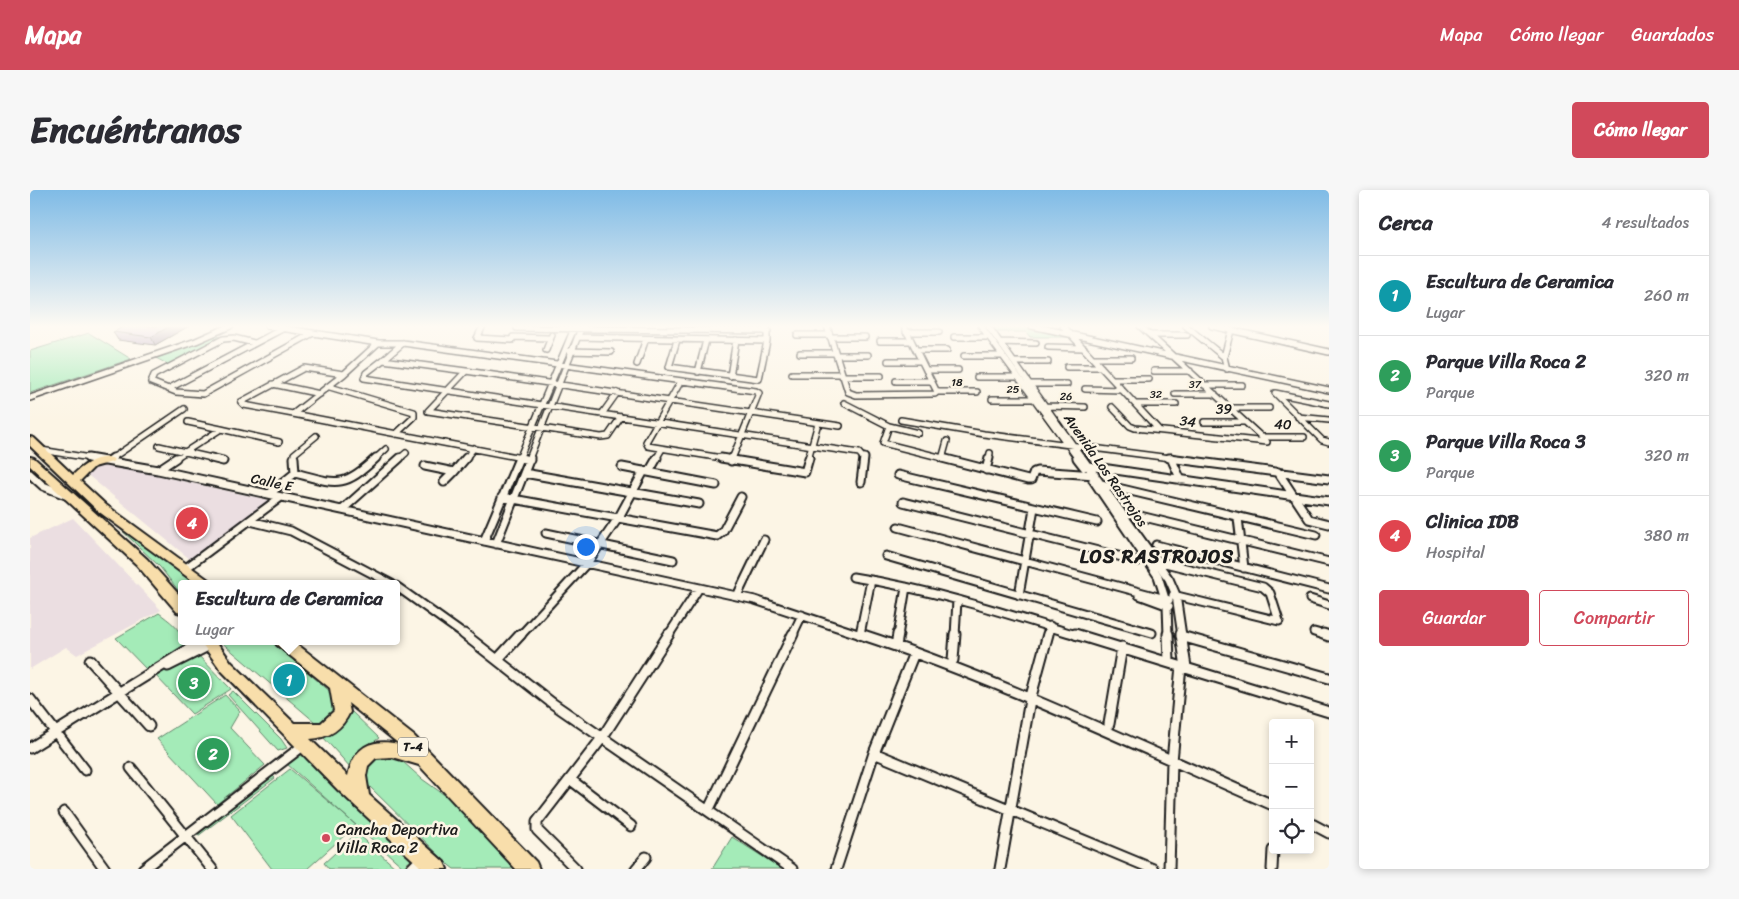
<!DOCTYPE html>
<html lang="es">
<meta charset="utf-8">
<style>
:root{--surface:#fff;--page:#f7f7f7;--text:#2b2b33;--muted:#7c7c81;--line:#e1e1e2;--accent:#d1495b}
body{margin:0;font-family:Sriracha,sans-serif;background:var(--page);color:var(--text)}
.controls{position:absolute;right:15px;bottom:15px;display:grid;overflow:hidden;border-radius:5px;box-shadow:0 2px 8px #0003}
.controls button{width:45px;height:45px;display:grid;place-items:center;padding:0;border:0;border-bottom:1px solid var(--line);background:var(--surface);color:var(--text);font:25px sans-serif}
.you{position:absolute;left:555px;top:356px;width:18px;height:18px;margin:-12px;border:4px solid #fff;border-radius:50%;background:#1a73e8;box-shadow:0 0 0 8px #1a73e833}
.badge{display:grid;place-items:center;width:32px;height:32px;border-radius:50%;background:var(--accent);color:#fff;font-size:16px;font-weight:700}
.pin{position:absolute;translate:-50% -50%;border:2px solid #fff;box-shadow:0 1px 5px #0006}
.popup{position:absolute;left:148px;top:390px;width:222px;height:65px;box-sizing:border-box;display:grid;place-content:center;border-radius:5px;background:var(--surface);filter:drop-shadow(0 1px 4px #0005);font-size:16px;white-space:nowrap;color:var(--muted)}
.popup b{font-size:19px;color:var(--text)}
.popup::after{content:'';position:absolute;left:50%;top:100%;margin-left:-10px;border:10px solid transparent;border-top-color:var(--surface)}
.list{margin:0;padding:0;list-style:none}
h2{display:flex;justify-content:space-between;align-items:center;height:65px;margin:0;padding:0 20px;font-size:21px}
h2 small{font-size:16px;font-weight:400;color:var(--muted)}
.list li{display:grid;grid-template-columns:32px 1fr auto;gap:15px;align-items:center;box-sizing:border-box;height:80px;padding:0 20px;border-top:1px solid var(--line)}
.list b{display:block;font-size:19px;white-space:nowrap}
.list p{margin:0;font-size:16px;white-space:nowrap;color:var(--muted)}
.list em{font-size:16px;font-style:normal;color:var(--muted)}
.actions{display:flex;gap:10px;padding:15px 20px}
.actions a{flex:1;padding:11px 0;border:1px solid var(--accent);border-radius:5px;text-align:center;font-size:18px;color:var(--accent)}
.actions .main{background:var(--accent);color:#fff}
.icon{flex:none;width:28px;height:28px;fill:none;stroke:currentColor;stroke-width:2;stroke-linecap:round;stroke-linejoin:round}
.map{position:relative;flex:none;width:1299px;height:679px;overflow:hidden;border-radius:5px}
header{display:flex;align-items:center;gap:30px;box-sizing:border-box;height:70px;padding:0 25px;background:var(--accent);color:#fff}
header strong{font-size:24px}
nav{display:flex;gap:28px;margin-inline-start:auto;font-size:18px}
.intro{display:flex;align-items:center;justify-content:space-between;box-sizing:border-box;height:120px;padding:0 30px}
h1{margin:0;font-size:35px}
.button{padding:12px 22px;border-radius:5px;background:var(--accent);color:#fff;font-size:18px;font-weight:700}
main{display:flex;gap:30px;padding:0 30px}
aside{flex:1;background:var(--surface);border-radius:5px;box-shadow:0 2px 8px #0003}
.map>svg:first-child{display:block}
</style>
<header>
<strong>Mapa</strong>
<nav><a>Mapa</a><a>Cómo llegar</a><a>Guardados</a></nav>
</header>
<div class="intro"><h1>Encuéntranos</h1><a class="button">Cómo llegar</a></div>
<main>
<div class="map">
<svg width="1299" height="679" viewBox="0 0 1299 679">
<rect width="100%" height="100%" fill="#fcf5e5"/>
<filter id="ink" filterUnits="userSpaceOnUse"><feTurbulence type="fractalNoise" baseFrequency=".02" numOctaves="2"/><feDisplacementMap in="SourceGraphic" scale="10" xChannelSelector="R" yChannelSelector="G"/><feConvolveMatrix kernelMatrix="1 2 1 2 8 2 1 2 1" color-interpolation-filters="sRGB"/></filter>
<g filter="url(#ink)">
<path fill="#ebdee1" d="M76,274l163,36 -78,60 -107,-88 8,-6z
M43,328l88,92 -84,45 -11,-8 -36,22v-131z"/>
<path fill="#a4ebb8" stroke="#60846a" d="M962,136h29l51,11h-42l-4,-5h-30z
M59,143l42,26 -101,34v-42z
M185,146l7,1 -53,28 -13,-7z
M84,333l81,61h-13l-1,10 -21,-27z
M129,423c10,8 22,15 23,28h4l2,4 -41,25 -31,-32z
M190,451h51l61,52 5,14 -11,15h-11z
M164,461l37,38 -39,25 -37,-39z
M203,501l48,48 6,9 -9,3 -50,-56z
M195,505l15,16 -10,17 35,37 -48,39 -60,-65z
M321,521l28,27 -23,17 -5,13 -28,-31 14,-7z
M362,562l30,27 38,27 64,63h-70l-4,-3 -86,-85 3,-21z
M271,563l111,106 -9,8 -116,-103z
M260,579l66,56 -49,44h-35l-41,-54z
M243,586l2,2 -77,58 -2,-2z
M327,643l40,36h-68l-5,-6z
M702,647l50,32h-70z"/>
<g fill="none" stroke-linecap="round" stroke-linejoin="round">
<defs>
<path id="street-far2" d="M238,136l110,17h25l353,48 3,2 -27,66
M797,136l21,66 8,3 79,-1 2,-2 -33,-66
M951,136l97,133
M958,136l95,133
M1002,136l297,64
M1033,136l96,104
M1156,136l38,31 3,12
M1182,136l117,26
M452,138l-5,10 35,2
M487,138l251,3
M876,142h33
M767,145h33
M1120,145h37
M483,147l37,1
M548,147l189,4
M800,147h35
M924,147h35
M647,150l-8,27 90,12 8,-38v-15
M850,151h31
M970,152l36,1
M224,153l-20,-5 -11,1 -69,36 -3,7 25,10 27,2 110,-61
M373,153l-20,17 83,11
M1018,157l36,1
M516,160l6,-15
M886,160h31
M539,161l42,1
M770,163h35
M806,165h32
M934,166h38
M1194,167l7,-27
M1063,168h38
M353,170l-17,13 -2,5 495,75 5,6
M858,171h33
M984,172h34
M607,174l9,-25
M1037,177h34
M274,178l40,6 -51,40 -49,-9 -3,-3z
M896,180h32
M1124,181h36
M668,182l8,-32
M314,184l34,-31
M762,184h50
M700,186l6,-36
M812,186h39
M947,187h40
M1082,189h37
M651,191l-35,61 2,4 80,13
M866,191h35
M243,194l47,10
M999,194h38
M1174,195h38
M300,197l84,25v5l-18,17
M138,199l116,-61
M1055,199l37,1
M907,202h40
M1145,204h40
M0,208l166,-57 34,-15
M962,209h41
M814,213l45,23
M1105,214h41
M1299,214l-54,-11 47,47 7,2
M1015,216l40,1
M1082,217l18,19 5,2 132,14 -127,-116
M1200,218h39
M263,224l234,45
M572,224l15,-21
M591,227l-13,19 -7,1 -173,-26 38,-40 374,55
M1268,227l31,3
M871,230l83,14 194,25
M158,232l33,7
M1174,232h41
M888,243l-29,-7 -6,17 64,16
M1232,247h42
M129,256l57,13
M11,260l55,9
M1141,267l1,2
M81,269l73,-50
M144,269l47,-30 58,13
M264,269v-5l22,-18
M345,269l11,-10
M369,269l7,-6
M435,269l9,-11
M489,269l56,-133
M499,269l53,-133
M626,269l6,-10
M778,269l10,-36
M912,269l5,-18
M959,269l1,-6"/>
<path id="street-far1" d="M58,268l70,12 597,130 109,36
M181,268l12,3
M490,268l10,2
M691,268l84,14 4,-14
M912,268l86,22h3l3,-8 3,-1 58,4
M1047,268l7,9
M1052,268l87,121 7,16 6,41
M1139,268l160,21
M1141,268l10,22
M79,271l4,-3
M701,271l1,-3
M395,276l29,6 12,-14
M1058,276l241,35
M592,277l94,18
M128,280l18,-12
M956,280l3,-12
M619,282l8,-14
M1248,282l31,47 20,5
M265,283c42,11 48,16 81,-15
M494,283l175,31
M0,284l13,12 25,10
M868,285l199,47
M1063,290l65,96 9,29 1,31
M414,292l10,-10
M831,292l3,-24
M1071,294l215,51
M239,304l26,-21 -1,-15
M472,307l215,39 6,-5 18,-34
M873,312l235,59
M312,320l58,-52
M1102,324l197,48
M1208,328l6,50
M220,331l41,10 101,53
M868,337l271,73
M516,343l127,27
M454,351l35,-83
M466,354l34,-86
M1126,355l173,44
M856,366l266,77
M1127,371l106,26 7,6 9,28 -106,-26
M156,378l95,-71
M823,387c77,12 152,36 226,59
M366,396l70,50
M989,405l15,-87
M1109,405l30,11
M707,406l27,-56
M1280,409l19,6
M1284,442l14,4
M830,444l11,-54
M490,446l68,-74 31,-45 25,-46
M638,446l31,-48
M762,446l10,-21
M868,446l8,-49
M925,446l2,-36
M1017,446l3,-10"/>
<path id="street" d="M434,444l88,69 240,166
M830,444c141,46 277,112 413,171
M1045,444l254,78
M1138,444l1,28
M1151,444l5,33
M1293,444l6,2
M1151,446l148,42
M866,456l2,-12
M468,469l23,-25
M60,470l59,66
M923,470l2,-26
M138,476l42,-21
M0,509l55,71
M1079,534l13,-77
M0,558l172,-107
M844,563l279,116
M101,578l81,101
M541,590l60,46
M678,621l85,-177
M34,622l41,57
M1280,633l19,10
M113,679l161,-124
M381,679l12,-12
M546,679l-39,-39v-8l65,-84 67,-104
M606,679l10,-12
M806,679l38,-116 40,-100
M970,679l30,-169 18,-66
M1139,679l3,-108 9,-95
M1242,679l1,-19"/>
<path id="highway" d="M0,247l4,1 39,37c10,-10 24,-20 39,-17l2,2 -2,2 -18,5 -14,14 26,24 108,79h-17l-99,-73 -68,-65z
M0,267l4,1 113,101 35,39v15l-5,-1 -40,-47 -107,-99z
M170,451h16l15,21 63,61h27l13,-12 -4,-23 -53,-43 -2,-4h18l121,95 122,126 3,7h-23l-97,-104 -27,-8 -16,1 -8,8 -2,10 3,19 75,67 3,7h-24l-85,-79 -117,-120zM318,513l51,41c-29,-6 -45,3 -51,32l-38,-37c20,-1 32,-10 40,-27z"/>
</defs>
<use href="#street-far2" stroke="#1c1c1c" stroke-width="8"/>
<use href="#street-far1" stroke="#1c1c1c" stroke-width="11"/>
<use href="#street" stroke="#1c1c1c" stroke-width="13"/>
<use href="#highway" stroke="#1c1c1c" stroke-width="4"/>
<use href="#street-far2" stroke="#fcf5e5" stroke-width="5"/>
<use href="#street-far1" stroke="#fcf5e5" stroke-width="7"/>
<use href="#street" stroke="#fcf5e5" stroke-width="9"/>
<use href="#highway" fill="#f8deab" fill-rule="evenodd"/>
</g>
<path fill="#a892ba" stroke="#1c1c1c" d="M159,136l-34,19 -37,-5 -5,-8z"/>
<path fill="#887797" stroke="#1c1c1c" d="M140,136h19l-34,19 -4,-8z"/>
<path fill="#c3aad8" stroke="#1c1c1c" d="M95,136h45l-19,11 -38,-5z"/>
</g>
<linearGradient id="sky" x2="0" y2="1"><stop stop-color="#7fbbe6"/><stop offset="0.59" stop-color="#fefaf3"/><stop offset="1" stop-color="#fefaf3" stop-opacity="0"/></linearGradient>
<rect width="1299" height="231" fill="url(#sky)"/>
<circle fill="#d1495b" stroke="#fcf5e5" stroke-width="2" cx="296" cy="648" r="5"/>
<g text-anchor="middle" stroke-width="5" stroke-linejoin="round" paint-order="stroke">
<g font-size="11" fill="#1c1c1c" stroke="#fcf5e5">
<text x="927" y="196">18</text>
<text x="1165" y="198">37</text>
<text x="983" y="203">25</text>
<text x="1126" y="208">32</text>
<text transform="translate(1036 206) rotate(1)" y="4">26</text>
</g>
<rect fill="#fcf5e5" stroke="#5f5d58" stroke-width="1" x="368" y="547.5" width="30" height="19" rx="4"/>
<g font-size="12" font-weight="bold" fill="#1c1c1c">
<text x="383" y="561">T-4</text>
</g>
<g font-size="14" fill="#1c1c1c" stroke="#fcf5e5">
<text x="1194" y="224">39</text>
<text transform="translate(1158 231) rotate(7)" y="5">34</text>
<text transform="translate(1253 234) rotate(1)" y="5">40</text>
<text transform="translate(1076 280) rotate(55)" y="5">Avenida Los Rastrojos</text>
<text transform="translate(242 292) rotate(12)" y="5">Calle E</text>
</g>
<g font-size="16" fill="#1c1c1c" stroke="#fcf5e5" text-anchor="start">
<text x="306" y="645">Cancha Deportiva<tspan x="306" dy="18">Villa Roca 2</tspan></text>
</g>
<g font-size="19" font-weight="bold" letter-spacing="1" fill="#1c1c1c" stroke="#fcf5e5">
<text x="1127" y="373">LOS RASTROJOS</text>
</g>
</g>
</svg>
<div class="controls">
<button>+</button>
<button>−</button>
<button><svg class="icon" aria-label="locate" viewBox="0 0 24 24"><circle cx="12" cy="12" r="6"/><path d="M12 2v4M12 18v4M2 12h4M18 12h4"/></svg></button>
</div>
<div class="you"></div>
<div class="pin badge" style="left:259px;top:490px;background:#0f9aa8">1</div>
<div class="popup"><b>Escultura de Ceramica</b>Lugar</div>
<div class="pin badge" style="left:183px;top:564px;background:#2e9e5b">2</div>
<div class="pin badge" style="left:164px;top:493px;background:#2e9e5b">3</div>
<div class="pin badge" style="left:162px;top:333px;background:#e0444e">4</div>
</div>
<aside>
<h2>Cerca<small>4 resultados</small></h2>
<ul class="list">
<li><span class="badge" style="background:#0f9aa8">1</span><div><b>Escultura de Ceramica</b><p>Lugar</p></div><em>260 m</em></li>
<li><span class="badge" style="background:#2e9e5b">2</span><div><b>Parque Villa Roca 2</b><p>Parque</p></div><em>320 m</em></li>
<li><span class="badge" style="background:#2e9e5b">3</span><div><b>Parque Villa Roca 3</b><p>Parque</p></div><em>320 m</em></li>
<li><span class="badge" style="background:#e0444e">4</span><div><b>Clinica IDB</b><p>Hospital</p></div><em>380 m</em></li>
</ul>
<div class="actions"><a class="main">Guardar</a><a>Compartir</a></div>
</aside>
</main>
